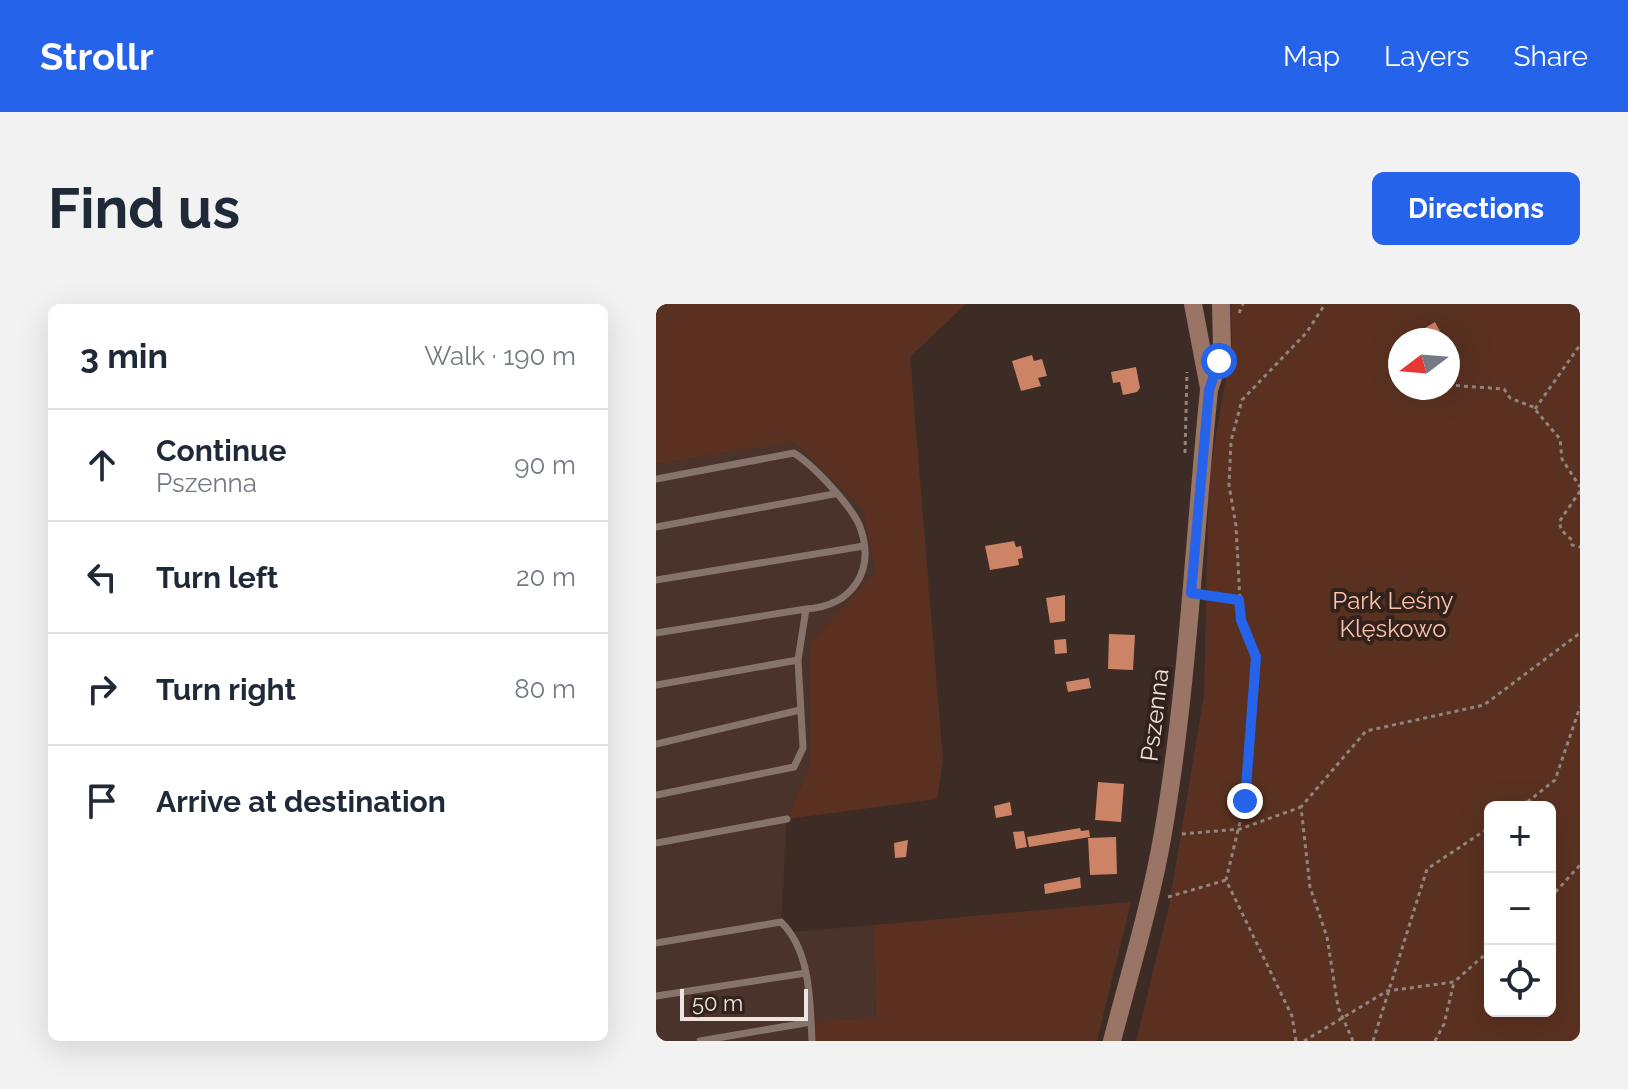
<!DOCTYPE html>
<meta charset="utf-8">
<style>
:root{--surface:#fff;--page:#f2f2f3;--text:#1f2937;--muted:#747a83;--line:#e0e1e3;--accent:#2563eb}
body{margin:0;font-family:Raleway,sans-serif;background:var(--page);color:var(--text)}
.controls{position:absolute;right:24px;bottom:24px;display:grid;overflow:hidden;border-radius:12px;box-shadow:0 8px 32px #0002}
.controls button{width:72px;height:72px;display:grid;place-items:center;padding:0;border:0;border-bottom:2px solid var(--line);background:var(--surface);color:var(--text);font:40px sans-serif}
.compass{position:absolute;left:732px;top:24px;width:72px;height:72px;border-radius:50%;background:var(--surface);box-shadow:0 8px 32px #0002;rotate:254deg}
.scale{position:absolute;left:24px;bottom:20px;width:128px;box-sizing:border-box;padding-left:8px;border:4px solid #eee3de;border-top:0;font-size:22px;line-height:28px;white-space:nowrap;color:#eee3de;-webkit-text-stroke:6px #32221c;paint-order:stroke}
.stop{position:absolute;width:24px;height:24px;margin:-18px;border:6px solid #2563eb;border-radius:50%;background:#fff}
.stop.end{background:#2563eb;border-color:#fff;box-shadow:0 2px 8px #0008}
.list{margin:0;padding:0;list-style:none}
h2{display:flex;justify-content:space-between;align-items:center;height:104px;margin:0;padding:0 32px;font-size:34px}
h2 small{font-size:26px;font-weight:400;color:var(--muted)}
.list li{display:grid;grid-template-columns:52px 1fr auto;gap:24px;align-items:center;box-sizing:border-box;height:112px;padding:0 32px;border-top:2px solid var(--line)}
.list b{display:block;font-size:30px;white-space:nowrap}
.list p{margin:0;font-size:26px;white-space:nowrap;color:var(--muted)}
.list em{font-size:26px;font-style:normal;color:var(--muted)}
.icon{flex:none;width:44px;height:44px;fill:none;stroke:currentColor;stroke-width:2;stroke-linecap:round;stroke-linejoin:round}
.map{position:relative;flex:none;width:924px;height:737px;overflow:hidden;border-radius:12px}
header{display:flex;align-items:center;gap:48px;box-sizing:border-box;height:112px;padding:0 40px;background:var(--accent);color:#fff}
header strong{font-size:38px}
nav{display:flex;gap:44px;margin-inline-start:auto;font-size:28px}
.intro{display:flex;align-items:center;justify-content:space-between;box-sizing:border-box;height:192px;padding:0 48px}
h1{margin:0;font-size:56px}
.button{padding:20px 36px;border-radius:12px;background:var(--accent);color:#fff;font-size:28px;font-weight:700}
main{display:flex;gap:48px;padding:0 48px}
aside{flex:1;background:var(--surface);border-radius:12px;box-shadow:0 8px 32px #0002}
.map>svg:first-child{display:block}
</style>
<header>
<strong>Strollr</strong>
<nav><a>Map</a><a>Layers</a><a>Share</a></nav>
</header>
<div class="intro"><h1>Find us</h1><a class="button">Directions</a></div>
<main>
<aside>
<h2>3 min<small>Walk · 190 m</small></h2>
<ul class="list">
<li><svg class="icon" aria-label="ahead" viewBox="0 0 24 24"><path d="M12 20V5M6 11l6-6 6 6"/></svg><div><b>Continue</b><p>Pszenna</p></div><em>90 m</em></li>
<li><svg class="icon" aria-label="left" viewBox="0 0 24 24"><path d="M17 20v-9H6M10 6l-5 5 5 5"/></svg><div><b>Turn left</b></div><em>20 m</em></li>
<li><svg class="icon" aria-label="right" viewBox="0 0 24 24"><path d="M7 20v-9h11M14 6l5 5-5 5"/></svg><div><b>Turn right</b></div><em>80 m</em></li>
<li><svg class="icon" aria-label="arrive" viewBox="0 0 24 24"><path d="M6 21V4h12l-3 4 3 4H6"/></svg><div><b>Arrive at destination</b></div></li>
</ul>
</aside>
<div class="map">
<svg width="924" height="737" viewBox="0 0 924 737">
<rect width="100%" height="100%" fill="#3c2c25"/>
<path fill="#49332a" d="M138,138l69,68 12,62 -66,71 1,122 -23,54 -6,103 11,10 81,-7 3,92 -64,5v19h-156v-577z"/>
<path fill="#5a3120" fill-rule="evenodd" d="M0,0h310l-56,53 33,403 -6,39 -150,20 23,-54 -1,-122 66,-71 -12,-62 -69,-68 -138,22z
M575,0h349v737h-444l33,-135 35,-211 5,-219 23,-134zM744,36h48v48h-48zM834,503h60v204h-60z
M475,598l-34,139h-285l-1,-19 65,-5 -3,-92z"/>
<path fill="#cd8466" d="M779,18l5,9 -18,9 -4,-8z
M376,51l2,6 8,-2 5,17 -9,2 3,8 -20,5 -9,-30z
M480,63l4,21 -3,4 -14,3 -3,-13 -7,1 -2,-11z
M358,237l2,6 5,-1 2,12 -5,1 1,6 -29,5 -5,-24z
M409,291v26l-15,2 -4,-25z
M453,330l26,1 -2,35 -25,-1z
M410,335l1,14 -12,1 -1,-14z
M433,374l2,10 -23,4 -2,-10z
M442,478l26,2 -3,38 -26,-2z
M354,498l2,13 -16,3 -2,-12z
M424,524l1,3 8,-1 1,7 -61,10 -2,-10z
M368,527l3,16 -11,2 -3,-17z
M460,533l1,37 -27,1 -2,-37z
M252,536l-2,17 -11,1 -1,-15z
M424,573l1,11 -36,6 -1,-10z"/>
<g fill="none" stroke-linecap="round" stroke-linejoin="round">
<path stroke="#91847e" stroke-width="3" stroke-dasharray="4 4" stroke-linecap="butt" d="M583,9l4,-9
M734,55l10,3
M792,81l56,4 6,9 23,9 27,32 2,20 18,28
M879,105l45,-64
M529,149l2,-81
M924,187l-21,31 3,9 10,9v5l8,2
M551,291l32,5
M865,503l34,-27 25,-73
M526,530l58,-5 61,-22
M512,593l58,-17
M894,594l30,-33
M640,737l-4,-25 -66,-136 19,-79 11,-144 -15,-37 -5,-94 -7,-41 2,-44 11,-41 65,-68 18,-28
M648,737l83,-50 67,-9 36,-32
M697,737l-15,-34 -11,-70 -17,-50 -9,-80 65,-76 118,-26 96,-72
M717,737l54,-172 63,-42
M779,737l9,-17 10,-42"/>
<path stroke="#86736b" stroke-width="7" d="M0,175l138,-26c19,12 58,53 66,74 16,44 -8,79 -54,82l-8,51 5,88 -9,19 -138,28
M0,223l178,-33
M0,276l208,-34
M0,329l150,-24
M0,381l142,-25
M0,440l144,-34
M0,539l131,-24
M0,639l125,-21c30,29 29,80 31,119
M0,692l150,-23
M44,737l111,-19"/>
<path stroke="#9a7465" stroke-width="18" d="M537,0l16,84
M456,737c18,-69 39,-138 51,-208 25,-146 31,-295 46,-443l13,-41 -1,-45"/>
</g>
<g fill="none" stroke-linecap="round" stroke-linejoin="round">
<path stroke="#2563eb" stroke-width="10" d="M563,57l-10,29 -18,203 48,7 2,20 15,37 -11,144"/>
</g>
<g text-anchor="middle" stroke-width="8" stroke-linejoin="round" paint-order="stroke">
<g font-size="24" fill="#fdc0a8" stroke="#32221c">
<text x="737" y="305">Park Leśny<tspan x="737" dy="28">Klęskowo</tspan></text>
</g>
<g font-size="24" fill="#eee3de" stroke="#32221c">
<text transform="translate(499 411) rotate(-83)" y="8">Pszenna</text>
</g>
</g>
</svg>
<div class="controls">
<button>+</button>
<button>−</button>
<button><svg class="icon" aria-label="locate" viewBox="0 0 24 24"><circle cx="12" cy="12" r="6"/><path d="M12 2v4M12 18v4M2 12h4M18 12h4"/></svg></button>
</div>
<svg class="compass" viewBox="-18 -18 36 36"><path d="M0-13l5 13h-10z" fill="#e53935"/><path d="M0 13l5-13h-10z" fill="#747a83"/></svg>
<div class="scale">50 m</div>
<div class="stop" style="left:563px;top:57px"></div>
<div class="stop end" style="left:589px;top:497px"></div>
</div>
</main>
